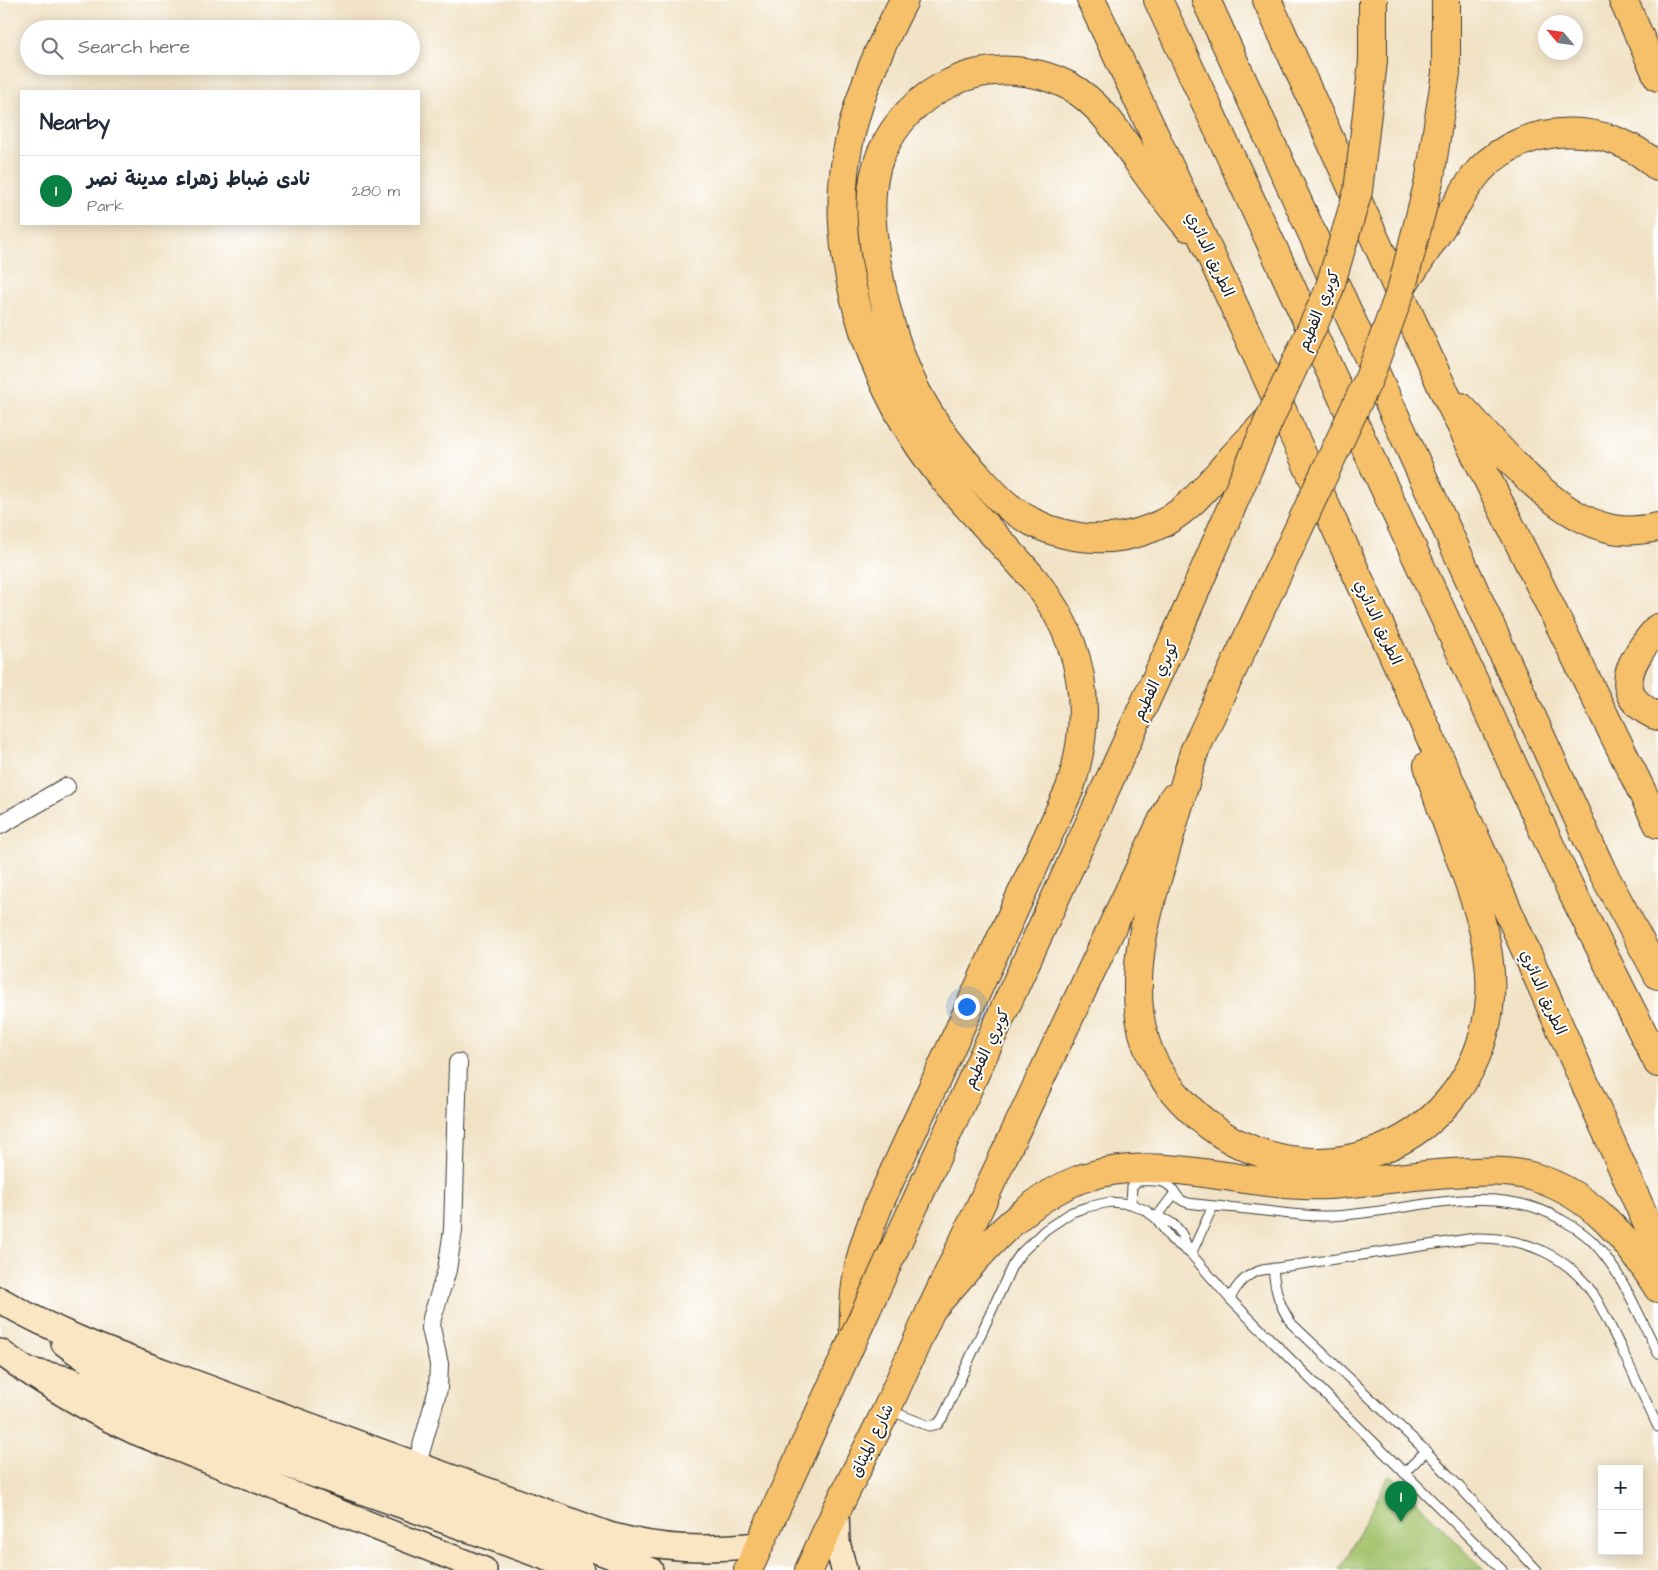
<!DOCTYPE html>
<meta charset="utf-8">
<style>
:root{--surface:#fff;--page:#f2f2f3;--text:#1f2937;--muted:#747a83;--line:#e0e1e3;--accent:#0b8043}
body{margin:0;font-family:"Architects Daughter","Playpen Sans Arabic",sans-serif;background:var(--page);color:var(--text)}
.controls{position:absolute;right:15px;bottom:15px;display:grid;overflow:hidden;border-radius:0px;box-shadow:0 2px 12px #0003}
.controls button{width:45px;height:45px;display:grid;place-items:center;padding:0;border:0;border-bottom:1px solid var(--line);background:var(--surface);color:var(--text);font:25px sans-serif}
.compass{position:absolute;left:1538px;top:15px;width:45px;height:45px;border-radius:50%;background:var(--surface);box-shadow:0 2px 12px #0003;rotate:299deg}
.you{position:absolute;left:966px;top:1006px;width:18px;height:18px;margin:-12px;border:4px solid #fff;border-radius:50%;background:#1a73e8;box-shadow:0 0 0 8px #1a73e833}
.badge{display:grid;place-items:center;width:32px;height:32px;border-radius:50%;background:var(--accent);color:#fff;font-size:16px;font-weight:700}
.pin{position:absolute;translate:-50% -41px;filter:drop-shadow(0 1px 2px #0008)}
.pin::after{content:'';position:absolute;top:26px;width:18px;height:15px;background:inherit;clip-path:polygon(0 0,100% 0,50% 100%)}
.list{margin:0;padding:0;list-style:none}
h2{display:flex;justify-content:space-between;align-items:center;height:65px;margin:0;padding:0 20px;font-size:21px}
h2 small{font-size:16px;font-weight:400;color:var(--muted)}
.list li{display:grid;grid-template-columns:32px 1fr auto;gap:15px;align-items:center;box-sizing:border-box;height:70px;padding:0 20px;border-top:1px solid var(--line)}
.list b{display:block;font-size:19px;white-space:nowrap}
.list p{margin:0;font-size:16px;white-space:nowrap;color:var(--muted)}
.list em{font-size:16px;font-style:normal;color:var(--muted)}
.icon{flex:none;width:28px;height:28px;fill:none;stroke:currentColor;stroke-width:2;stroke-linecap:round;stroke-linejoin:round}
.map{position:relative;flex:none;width:1658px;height:1570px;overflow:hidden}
.search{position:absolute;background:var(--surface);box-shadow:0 2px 12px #0003;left:20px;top:20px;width:400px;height:55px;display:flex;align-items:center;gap:12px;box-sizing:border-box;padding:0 18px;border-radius:28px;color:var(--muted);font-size:19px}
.panel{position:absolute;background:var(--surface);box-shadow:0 2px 12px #0003;left:20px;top:90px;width:400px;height:135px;border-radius:0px}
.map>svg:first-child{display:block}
</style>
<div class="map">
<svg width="1658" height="1570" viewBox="0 0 1658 1570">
<rect width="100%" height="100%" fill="#fff"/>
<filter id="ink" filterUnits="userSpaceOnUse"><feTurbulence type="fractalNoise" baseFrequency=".02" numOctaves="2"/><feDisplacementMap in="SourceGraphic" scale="10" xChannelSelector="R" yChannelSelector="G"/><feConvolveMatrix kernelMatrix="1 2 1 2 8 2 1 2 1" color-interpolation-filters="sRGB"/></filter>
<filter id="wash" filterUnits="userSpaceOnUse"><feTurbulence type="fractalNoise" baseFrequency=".0096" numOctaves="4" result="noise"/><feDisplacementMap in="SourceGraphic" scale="20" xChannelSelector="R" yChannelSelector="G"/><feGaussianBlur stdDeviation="1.12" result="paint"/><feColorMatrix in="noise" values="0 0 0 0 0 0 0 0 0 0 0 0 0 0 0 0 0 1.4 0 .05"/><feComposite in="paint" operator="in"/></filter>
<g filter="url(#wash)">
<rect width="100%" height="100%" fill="#f1e2c5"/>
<path fill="#a2c169" stroke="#5f6e42" d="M1390,1474l94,96h-144z"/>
</g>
<g filter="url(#ink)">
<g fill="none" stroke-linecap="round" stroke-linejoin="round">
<defs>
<path id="lane" d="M1131,1204l1,-18 6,-5c8,0 23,-2 29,3 10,6 7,15 21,19 20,3 40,4 60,6 28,3 55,8 83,7 77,-3 160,-38 231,4 11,6 22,13 31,22 29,30 46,74 65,111
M1156,1218c18,1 29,16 31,32
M1156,1218l18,-24
M1191,1254l22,-48
M1273,1268c2,22 6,38 19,56l134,127 111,119
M1230,1299c7,-15 16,-25 32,-29l213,-32c50,-1 96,18 122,62 9,16 16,32 24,48 12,26 25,53 37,79
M889,1410l40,16 9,-2 5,-7 69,-151 9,-13 24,-23 27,-18 15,-5 23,-5 21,2 14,6 11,8 15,21 20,15 39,45 272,271
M1404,1473l22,-22"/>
<path id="street" d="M0,825l66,-38
M417,1464l21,-75 1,-25 -8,-36 1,-10 15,-48 6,-40 5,-167"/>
<path id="secondary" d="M0,1300c68,40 145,64 219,92 130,49 260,95 390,143 56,15 94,15 151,10
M64,1343c27,21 56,37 88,50l266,92 232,85
M0,1352c43,31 88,58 136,80l348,138
M25,1370l42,9 20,7 75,35 248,87 171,62
M836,1511l1,31 7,28"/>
<path id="primary" d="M748,1570l106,-233
M809,1570l27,-59 51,-102 44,-99 242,-512"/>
<path id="highway" d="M1091,0c196,413 382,831 567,1248
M1158,0l411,886 89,177
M1206,0l396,871 56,104
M1267,0l175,387 216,437
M1623,0l35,77
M1188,227c-16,-19 -31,-38 -45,-58 -21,-30 -41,-65 -74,-83 -36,-19 -83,-21 -119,-3 -32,15 -55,39 -69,71 -14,33 -10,71 -5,105 7,41 17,81 34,119 16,36 40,68 67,97 11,12 22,25 36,35 40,29 92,37 139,18 34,-13 55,-42 79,-69 12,-14 26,-27 39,-41
M1404,284c15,-23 30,-45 44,-67 11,-16 19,-32 32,-47 48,-50 129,-49 178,-3
M1461,407c41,43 91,109 151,122 15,3 31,1 46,-2
M1658,628c-16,18 -45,53 -20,76 6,5 12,10 20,12
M1194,752c-10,34 -20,69 -30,104 -16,52 -32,106 -24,162 6,39 23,65 51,92 106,102 278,46 298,-102 11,-81 -42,-167 -61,-243
M931,1310c45,-50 87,-108 152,-132 79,-27 164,11 244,7 48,-3 96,-12 145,-13 20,-1 42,-1 62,5 58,18 93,61 124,111
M854,1337c-2,-54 6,-86 26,-135l190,-414c24,-74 16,-143 -34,-206 -33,-41 -73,-76 -104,-118 -64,-86 -106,-215 -83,-322 11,-51 31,-96 55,-142"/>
</defs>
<use href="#lane" stroke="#3c3a35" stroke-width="11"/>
<use href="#street" stroke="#3c3a35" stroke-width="20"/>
<use href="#secondary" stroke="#3c3a35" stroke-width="28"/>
<use href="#primary" stroke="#3c3a35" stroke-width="30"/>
<use href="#highway" stroke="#3c3a35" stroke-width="30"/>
<use href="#lane" stroke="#fff" stroke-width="9"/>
<use href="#street" stroke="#fff" stroke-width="18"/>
<use href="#secondary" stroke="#fbe6c4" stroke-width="25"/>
<use href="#primary" stroke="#f6c06b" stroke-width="28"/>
<use href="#highway" stroke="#f6c06b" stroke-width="28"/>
<defs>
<path id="primary-bridge" d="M1194,752l175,-374 33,-91 28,-110 16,-104v-73
M854,1337l327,-713 89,-206 58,-125 30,-102 15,-130v-61"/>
</defs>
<use href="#primary-bridge" stroke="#3c3a35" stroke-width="30" stroke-linecap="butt"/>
<use href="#primary-bridge" stroke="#f6c06b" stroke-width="28"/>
</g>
</g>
<g text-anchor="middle" stroke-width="4" stroke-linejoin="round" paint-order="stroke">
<g font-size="16" fill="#1c1c1c" stroke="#fff">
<text transform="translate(1211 254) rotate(65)" y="6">الطريق الدائري</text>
<text transform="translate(1318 310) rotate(-68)" y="6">كوبري الفطيم</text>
<text transform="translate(1379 622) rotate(65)" y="6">الطريق الدائري</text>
<text transform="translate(1155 680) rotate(-65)" y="6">كوبري الفطيم</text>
<text transform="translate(1544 992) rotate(66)" y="6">الطريق الدائري</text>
<text transform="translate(986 1048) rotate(-65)" y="6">كوبري الفطيم</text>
<text transform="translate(871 1440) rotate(-64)" y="6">شارع الميثاق</text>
</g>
</g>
</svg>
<div class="controls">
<button>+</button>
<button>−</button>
</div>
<svg class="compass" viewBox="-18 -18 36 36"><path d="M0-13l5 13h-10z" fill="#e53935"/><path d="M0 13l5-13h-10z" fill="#747a83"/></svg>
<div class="you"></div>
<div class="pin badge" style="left:1401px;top:1522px">1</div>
<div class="search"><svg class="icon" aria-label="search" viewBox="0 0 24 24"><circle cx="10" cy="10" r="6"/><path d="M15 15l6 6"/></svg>Search here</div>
<section class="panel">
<h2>Nearby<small></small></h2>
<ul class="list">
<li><span class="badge">1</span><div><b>نادى ضباط زهراء مدينة نصر</b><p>Park</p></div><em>280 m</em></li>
</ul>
</section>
</div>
